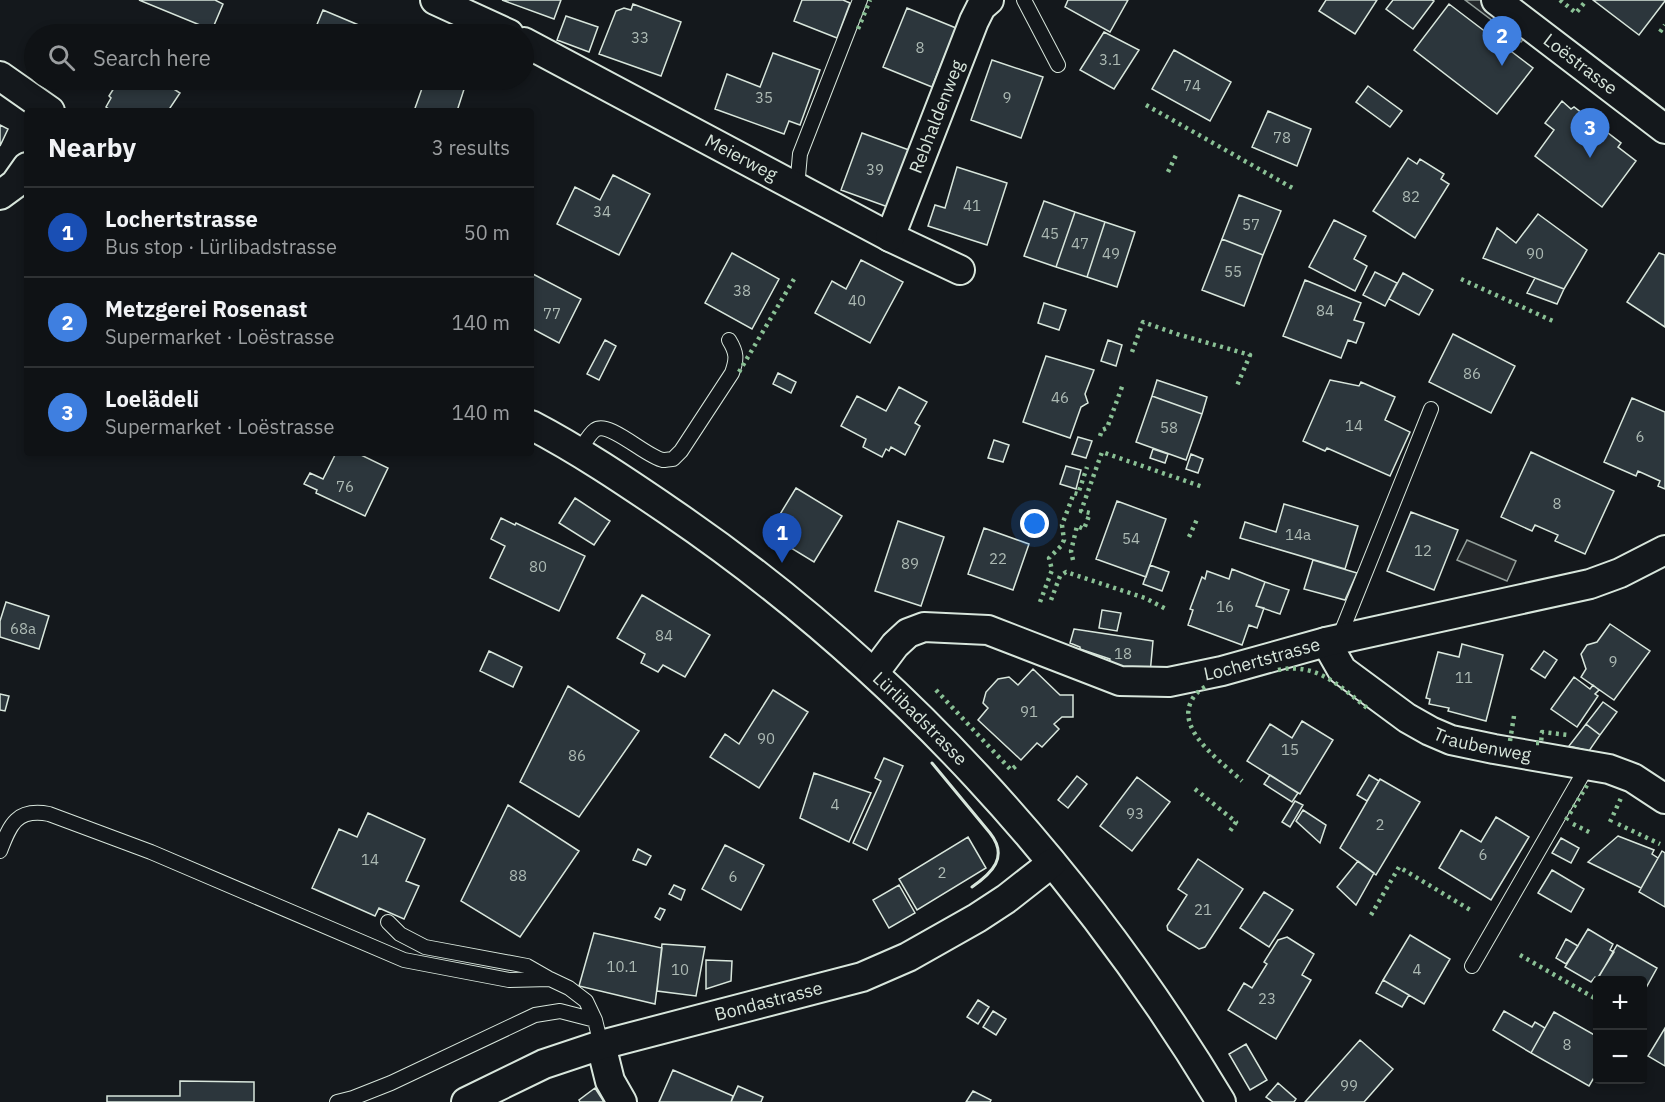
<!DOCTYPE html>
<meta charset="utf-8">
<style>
:root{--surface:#0f1215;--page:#1d2022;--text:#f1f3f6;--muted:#9b9ea0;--line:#2f3234;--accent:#b45309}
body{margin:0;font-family:"IBM Plex Sans",sans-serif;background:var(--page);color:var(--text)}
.controls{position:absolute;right:18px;bottom:18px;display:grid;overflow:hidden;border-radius:6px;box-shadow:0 3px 9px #0003}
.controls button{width:54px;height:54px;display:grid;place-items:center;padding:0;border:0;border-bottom:2px solid var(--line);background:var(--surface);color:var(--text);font:30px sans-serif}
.you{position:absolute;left:1035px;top:524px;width:21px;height:21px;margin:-15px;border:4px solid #fff;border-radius:50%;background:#1a73e8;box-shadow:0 0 0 9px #1a73e833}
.badge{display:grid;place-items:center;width:39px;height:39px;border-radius:50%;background:var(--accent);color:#fff;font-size:20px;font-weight:700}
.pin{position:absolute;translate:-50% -50px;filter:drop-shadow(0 2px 3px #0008)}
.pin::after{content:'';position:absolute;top:32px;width:21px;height:18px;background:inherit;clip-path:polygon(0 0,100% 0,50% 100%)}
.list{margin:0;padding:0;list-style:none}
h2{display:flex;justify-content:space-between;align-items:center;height:78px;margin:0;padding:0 24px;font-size:26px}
h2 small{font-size:20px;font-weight:400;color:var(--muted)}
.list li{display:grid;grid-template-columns:39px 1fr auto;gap:18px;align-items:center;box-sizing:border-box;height:90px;padding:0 24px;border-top:2px solid var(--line)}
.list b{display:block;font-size:22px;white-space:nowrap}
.list p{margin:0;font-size:20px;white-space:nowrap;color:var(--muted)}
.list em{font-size:20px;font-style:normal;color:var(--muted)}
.icon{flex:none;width:33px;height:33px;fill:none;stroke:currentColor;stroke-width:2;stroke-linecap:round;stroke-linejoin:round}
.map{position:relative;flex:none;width:1665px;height:1102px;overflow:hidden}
.search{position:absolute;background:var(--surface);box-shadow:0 3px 9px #0003;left:24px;top:24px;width:510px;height:66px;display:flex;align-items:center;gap:15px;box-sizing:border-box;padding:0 21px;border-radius:33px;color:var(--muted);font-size:22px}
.panel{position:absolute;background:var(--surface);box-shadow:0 3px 9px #0003;left:24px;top:108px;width:510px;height:348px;border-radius:6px}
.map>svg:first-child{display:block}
</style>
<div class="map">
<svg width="1665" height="1102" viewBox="0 0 1665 1102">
<rect width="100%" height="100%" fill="#14181c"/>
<path fill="#24282b" stroke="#939e99" stroke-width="1.5" d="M1465,0h17l46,34 -7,8z
M1467,540l49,21 -9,20 -50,-21z"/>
<path fill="#2c363c" stroke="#d8e6dc" stroke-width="1.5" d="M139,0h76l8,4 -11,26z
M502,0h59l-7,19z
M802,0h41l7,3 -13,35 -43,-17z
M1068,0h60l-18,32 -45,-25z
M1326,0h51l-22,34 -36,-23z
M1393,0h39l2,1 -21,28 -27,-20z
M1593,0h72v1l-26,34z
M633,4l48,18 -20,54 -62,-22 17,-43 8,-3 7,2z
M1449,4l84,64 -36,46 -83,-64z
M907,8l49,20 -24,59 -49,-20z
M323,10l38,16 -3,8h-45z
M566,16l32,11 -9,25 -32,-12z
M1104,32l35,18 -25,39 -34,-19z
M1174,50l57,32 -21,39 -58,-32z
M773,53l47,17 -20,55 -11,-4 -5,13 -69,-25 12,-35 33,13z
M992,60l51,17 -22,61 -50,-18z
M119,80h41l20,13 -12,18h-56l-6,-4 5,-9 -2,-2z
M425,80h42l-10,31h-43z
M1368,86l34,25 -12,16 -34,-25z
M1562,101l9,8 3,-2 47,36 -3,4 18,14 -34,46 -67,-51 19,-26 -9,-7z
M1268,111l43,18 -14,37 -45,-19z
M0,125l8,4 -8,17z
M862,133l47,17 -21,57 -47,-17z
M1408,158l9,6 3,-5 24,15 -3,5 8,5 -34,54 -42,-27z
M957,167l50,16 -20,62 -59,-19 7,-21 10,3z
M613,175l37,19 -31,61 -62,-31 18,-37 25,13z
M1239,195l42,16 -18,44 -41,-16z
M1044,201l31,11 -19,55 -32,-11z
M1075,212l30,10 -18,55 -31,-10z
M1538,214l49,36 -23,39 -81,-31 14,-30 19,15z
M1334,220l32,16 -12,23 13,7 -12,25 -46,-24z
M1105,222l30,10 -18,55 -30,-10z
M1222,239l41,16 -19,51 -42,-16z
M732,253l47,26 -27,50 -47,-26z
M1659,253l6,2v72l-38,-25z
M861,260l42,22 -33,61 -55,-30 17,-32 14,8z
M1375,272l22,11 -12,23 -22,-11z
M531,273l50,26 -22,44 -28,-15z
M1403,273l30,17 -14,25 -30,-16z
M1535,278l29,11 -7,15 -30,-11z
M1305,280l56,23 -7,17 10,3 -8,20 -8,-3 -7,18 -58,-22z
M1044,303l22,7 -7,20 -21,-7z
M1453,334l62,32 -24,47 -62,-31z
M605,340l11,6 -17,34 -12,-6z
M1108,340l14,5 -6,21 -15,-5z
M1046,356l48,14 -9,24 3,9 -7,4 -11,31 -47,-16z
M778,373l18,9 -5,11 -18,-9z
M1157,380l50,17 -5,17 -50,-18z
M1330,380l29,6 2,-4 34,15 -10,23 25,12 -20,44 -63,-28 -2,3 -22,-10z
M899,387l28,15 -12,21 5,3 -15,29 -14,-8 -2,4 -3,-2 -4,8 -19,-10 3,-8 -25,-13 16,-30 29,15z
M1152,396l50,18 -16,46 -50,-18z
M1632,398l33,14v77l-7,-3 2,-5 -22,-10 -2,5 -32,-14z
M1078,437l14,4 -6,17 -14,-4z
M994,440l15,5 -6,17 -15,-4z
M1153,449l15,5 -3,9 -15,-5z
M1531,452l83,39 -29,63 -30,-13 3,-6 -23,-10 -3,6 -31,-14z
M336,453h21l31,15 -23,48 -49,-23 1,-3 -13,-6 6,-11 13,6z
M1191,454l12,5 -5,14 -12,-4z
M1066,466l15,4 -5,19 -16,-5z
M796,488l46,28 -28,46 -46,-28z
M575,498l35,23 -16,24 -35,-22z
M1117,501l49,18 -20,58 -50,-18z
M1284,504l74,22 -13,43 -105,-31 5,-16 31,10z
M1411,512l47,18 -24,60 -47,-19z
M501,518l14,7 1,-2 69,33 -26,55 -69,-33 15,-32 -14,-7z
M898,521l46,16 -23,69 -46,-15z
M984,528l45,16 -16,46 -45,-16z
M1313,560l44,13 -12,27 -41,-11z
M1150,565l19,7 -7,19 -19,-7z
M1232,569l33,13 -9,24 8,2 -7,20 -8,-3 -7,20 -54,-20 5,-15 -3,-1 12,-32 3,2 2,-8 22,8z
M1265,582l24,8 -9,24 -24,-8z
M642,595l68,40 -25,42 -22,-12 -5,7 -17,-9 4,-9 -28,-16z
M6,602l43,14 -10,33 -39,-12v-16z
M1102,610l19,3 -4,18 -18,-3z
M1610,624l40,27 -36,49 -33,-23 5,-8 -5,-15 6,-9 10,-3z
M1074,629l79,12 -3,33 -42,-7 2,-8 -30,-10v-2l-10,-4z
M1462,644l41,11 -17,66 -38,-10 1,-3 -20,-4 1,-5 -4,-1 12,-46 21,5z
M489,651l33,16 -9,20 -33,-16z
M1544,651l13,9 -12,18 -14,-9z
M1033,669l27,26h13v22h-11l-8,7 5,5 -17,18 -5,-4 -16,17 -43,-40 10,-12 -5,-5 3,-11 12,-13 11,-2 9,8z
M1574,677l16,12 3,-4 6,5 -4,4 3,2 -21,31 -26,-18z
M568,686l71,45 -60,86 -59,-35z
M773,690l35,22 -49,76 -49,-31 15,-23 14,10z
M0,694l9,2 -4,15 -5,-1z
M1603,702l14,10 -17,23 -14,-11z
M1302,721l31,19 -33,54 -53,-33 23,-37 22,14z
M1586,724l14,11 -11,16 -20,-5z
M884,758l19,8 -36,84 -14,-7 28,-62 -6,-3z
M814,773l57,20 -22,49 -49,-24z
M1270,775l28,18 -6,9 -28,-18z
M1369,775l10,6 -12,20 -10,-6z
M1077,776l10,8 -19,24 -10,-8z
M1137,777l33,25 -38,49 -32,-25z
M1380,779l40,23 -44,73 -36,-27z
M1295,801l8,4 -13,22 -8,-5z
M508,805l71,46 -59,86 -59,-36z
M1303,810l23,15 -6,18 -24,-22z
M368,813l57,26 -19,42 13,5 -15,33 -25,-11 -4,8 -63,-28 27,-59 18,8z
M1496,817l33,20 -38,63 -52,-32 22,-38 20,12z
M1618,836l36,14 -2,4 6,4 -17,30 -53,-26z
M968,837l18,31 -69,42 -18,-31z
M1561,838l18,10 -8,15 -19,-10z
M725,845l39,20 -23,45 -39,-21z
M638,849l13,7 -5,9 -13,-5z
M1662,851l3,2v54l-26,-15z
M1198,859l45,30 -38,58 -6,2 -31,-19 -1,-4 20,-31 -9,-6z
M1358,861l16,12 -18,32 -19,-18z
M1552,870l32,19 -13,23 -33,-19z
M674,885l11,5 -4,10 -12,-6z
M899,885l16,28 -26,15 -16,-28z
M1264,892l29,18 -24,37 -29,-19z
M660,908l5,2 -5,10 -5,-3z
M1588,929l25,15 -3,6 4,2 -17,27 -2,-2 -4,5 -26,-15z
M594,933l68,15 -7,56 -76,-18z
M1410,935l40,24 -26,45 -41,-24z
M1287,937l27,17 -12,21 9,5 -35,59 -48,-29 16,-27 8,5 15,-24 -3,-2 14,-22z
M1566,939l12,7 -12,18 -10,-6z
M662,944l43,3 -9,49 -39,-5z
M1617,945l40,23 -15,27v-15l-46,2z
M706,960l26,1 -1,20 -25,8z
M1383,980l26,15 -7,12 -26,-14z
M978,1000l11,7 -11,17 -11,-7z
M993,1011l13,8 -10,16 -13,-8z
M1504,1011l28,16 3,-5 10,6 -14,25 -38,-23z
M1554,1012l44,25v34l-9,15 -58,-33z
M1665,1028v38l-17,-10z
M1360,1040l33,29 -29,33h-59z
M1246,1044l21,36 -17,10 -21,-36z
M673,1070l60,26 -2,6h-72z
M180,1081l74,1v20h-147v-6h73z
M1278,1083l18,16 -2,3h-21l-7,-5z
M738,1086l25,11 -2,5h-30z
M595,1088l9,14h-24l-1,-2z
M973,1091l18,9 -1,2h-24z"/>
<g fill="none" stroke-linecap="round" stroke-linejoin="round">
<defs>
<path id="service" d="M1024,0l34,65
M797,188l3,-34 60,-154
M578,453c5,-6 10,-18 17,-23 14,-10 51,27 68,30 3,0 6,-1 10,-1l8,-8 51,-78c5,-14 5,-20 -3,-33
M1339,638l92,-229
M0,851c10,-26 16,-43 49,-37l102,38 253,108 105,20 41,-1 19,9 17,13 9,19 6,25
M388,922l12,12 25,13 102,19 21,12
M1472,966l116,-201
M337,1102l16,-4 38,-15 144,-68 25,-4 35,9"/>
<g id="minor">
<path d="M435,0l74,34"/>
<path id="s1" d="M1496,0l169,129"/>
<path id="s2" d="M524,42l366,195 70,33"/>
<path d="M0,76l50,35"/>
<path d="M0,195l15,-11 12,-17"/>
<path id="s3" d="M890,237l84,-216 7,-14 8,-7"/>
<path id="s4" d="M531,425c48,25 94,56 138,86 225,153 412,358 552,591"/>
<path id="s5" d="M1326,642l16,28 65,48 23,13 21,9 43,9 115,20 24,9 32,21"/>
<path id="s6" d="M874,673l21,-28 13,-12 16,-6 64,3 132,51 49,1 53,-11 104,-29 264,-58 30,-11 45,-23"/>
<path d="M601,1045l9,36 12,21"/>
<path id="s7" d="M466,1102l78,-38 57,-19 261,-68 46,-20 69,-39 29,-19 46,-36"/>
</g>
</defs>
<use href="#service" stroke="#d8e6dc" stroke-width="16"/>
<use href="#minor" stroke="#d8e6dc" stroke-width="32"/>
<use href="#service" stroke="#14181c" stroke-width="14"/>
<use href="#minor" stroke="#14181c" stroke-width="28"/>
<path stroke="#8ac095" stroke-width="4.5" stroke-dasharray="3 4.5" stroke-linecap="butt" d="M1560,0l16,13 9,-11
M858,29l12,-29
M1660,32l5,-7
M1146,105l150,85
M1168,172l9,-19
M1461,279l94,43
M1184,336l66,19 -14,33
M1132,352l11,-30 37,13
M739,372l55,-93
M1100,436l2,-6 5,-2 16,-44
M1189,537l9,-20
M1073,560l-2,-9 6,-25 7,3 6,-16 -9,-2 21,-59 101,35
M1051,600l9,-24 6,-4 79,26 21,11
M1040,602l12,-32 -3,-12 12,-12 3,-6 -2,-15 12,-32 4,1 9,-27
M1278,670c38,-8 62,16 89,38
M1205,687c-7,4 -12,9 -15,17 -11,29 33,59 52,77
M936,690l75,80 6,-5
M1510,741l4,-25
M1536,743h5l1,-11 26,3
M1195,789l41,33 -8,12
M1566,820l23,-38
M1610,822l11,-24
M1573,824l18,9
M1618,824l42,20
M1371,915l28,-48 73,44
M1520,955l78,45"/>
<path stroke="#d8e6dc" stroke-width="3" d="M932,763l58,70c19,24 2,40 -18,54"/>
</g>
<g text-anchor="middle" stroke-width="4.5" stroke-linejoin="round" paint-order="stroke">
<g font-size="15" fill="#adbab4">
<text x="640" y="43">33</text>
<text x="920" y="53">8</text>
<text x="1110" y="65">3.1</text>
<text x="1192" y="91">74</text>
<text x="764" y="103">35</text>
<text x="1007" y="103">9</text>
<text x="1282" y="143">78</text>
<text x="875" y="175">39</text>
<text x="1411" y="202">82</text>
<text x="972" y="211">41</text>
<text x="602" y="217">34</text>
<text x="1251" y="230">57</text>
<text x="1050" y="239">45</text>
<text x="1080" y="249">47</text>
<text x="1111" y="259">49</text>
<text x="1535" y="259">90</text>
<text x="1233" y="277">55</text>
<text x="742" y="296">38</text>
<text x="857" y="306">40</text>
<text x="1325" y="316">84</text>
<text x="552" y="319">77</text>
<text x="1472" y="379">86</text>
<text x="1060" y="403">46</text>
<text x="1354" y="431">14</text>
<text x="1169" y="433">58</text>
<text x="1640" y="442">6</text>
<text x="345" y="492">76</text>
<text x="1557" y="509">8</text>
<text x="1298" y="540">14a</text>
<text x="1131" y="544">54</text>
<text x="1423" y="556">12</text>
<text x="998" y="564">22</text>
<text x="910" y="569">89</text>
<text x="538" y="572">80</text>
<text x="1225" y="612">16</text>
<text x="23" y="634">68a</text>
<text x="664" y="641">84</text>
<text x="1123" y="659">18</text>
<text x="1613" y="667">9</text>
<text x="1464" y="683">11</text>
<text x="1029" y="717">91</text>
<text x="766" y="744">90</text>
<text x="1290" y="755">15</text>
<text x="577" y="761">86</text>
<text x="835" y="810">4</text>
<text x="1135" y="819">93</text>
<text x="1380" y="830">2</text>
<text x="1483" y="860">6</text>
<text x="370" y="865">14</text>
<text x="942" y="878">2</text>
<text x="518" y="881">88</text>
<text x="733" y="882">6</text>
<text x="1203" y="915">21</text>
<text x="622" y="972">10.1</text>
<text x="680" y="975">10</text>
<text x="1417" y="975">4</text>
<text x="1267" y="1004">23</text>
<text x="1567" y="1050">8</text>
<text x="1349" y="1091">99</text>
</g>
<g font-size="18" fill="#d8e6dc" stroke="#14181c">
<text dy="6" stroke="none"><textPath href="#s1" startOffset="106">Loëstrasse</textPath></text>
<text dy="6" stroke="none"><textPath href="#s3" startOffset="129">Rebhaldenweg</textPath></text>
<text dy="6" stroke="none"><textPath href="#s2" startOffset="246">Meierweg</textPath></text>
<text dy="6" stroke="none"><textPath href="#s6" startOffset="420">Lochertstrasse</textPath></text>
<text dy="6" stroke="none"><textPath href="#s4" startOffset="489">Lürlibadstrasse</textPath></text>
<text dy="6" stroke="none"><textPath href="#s5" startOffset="194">Traubenweg</textPath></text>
<text dy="6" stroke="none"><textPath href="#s7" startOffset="320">Bondastrasse</textPath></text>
</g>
</g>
</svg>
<div class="controls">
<button>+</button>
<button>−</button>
</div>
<div class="you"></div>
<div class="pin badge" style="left:782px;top:563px;background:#1a4fb4">1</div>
<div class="pin badge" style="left:1502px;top:66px;background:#3f7fe0">2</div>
<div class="pin badge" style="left:1590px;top:158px;background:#3f7fe0">3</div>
<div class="search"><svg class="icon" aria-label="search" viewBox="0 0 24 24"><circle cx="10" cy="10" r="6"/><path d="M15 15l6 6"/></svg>Search here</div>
<section class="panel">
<h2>Nearby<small>3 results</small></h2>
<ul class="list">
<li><span class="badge" style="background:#1a4fb4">1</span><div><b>Lochertstrasse</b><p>Bus stop · Lürlibadstrasse</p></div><em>50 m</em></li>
<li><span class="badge" style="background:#3f7fe0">2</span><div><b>Metzgerei Rosenast</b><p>Supermarket · Loëstrasse</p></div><em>140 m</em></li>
<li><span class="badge" style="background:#3f7fe0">3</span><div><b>Loelädeli</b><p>Supermarket · Loëstrasse</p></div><em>140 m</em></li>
</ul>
</section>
</div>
